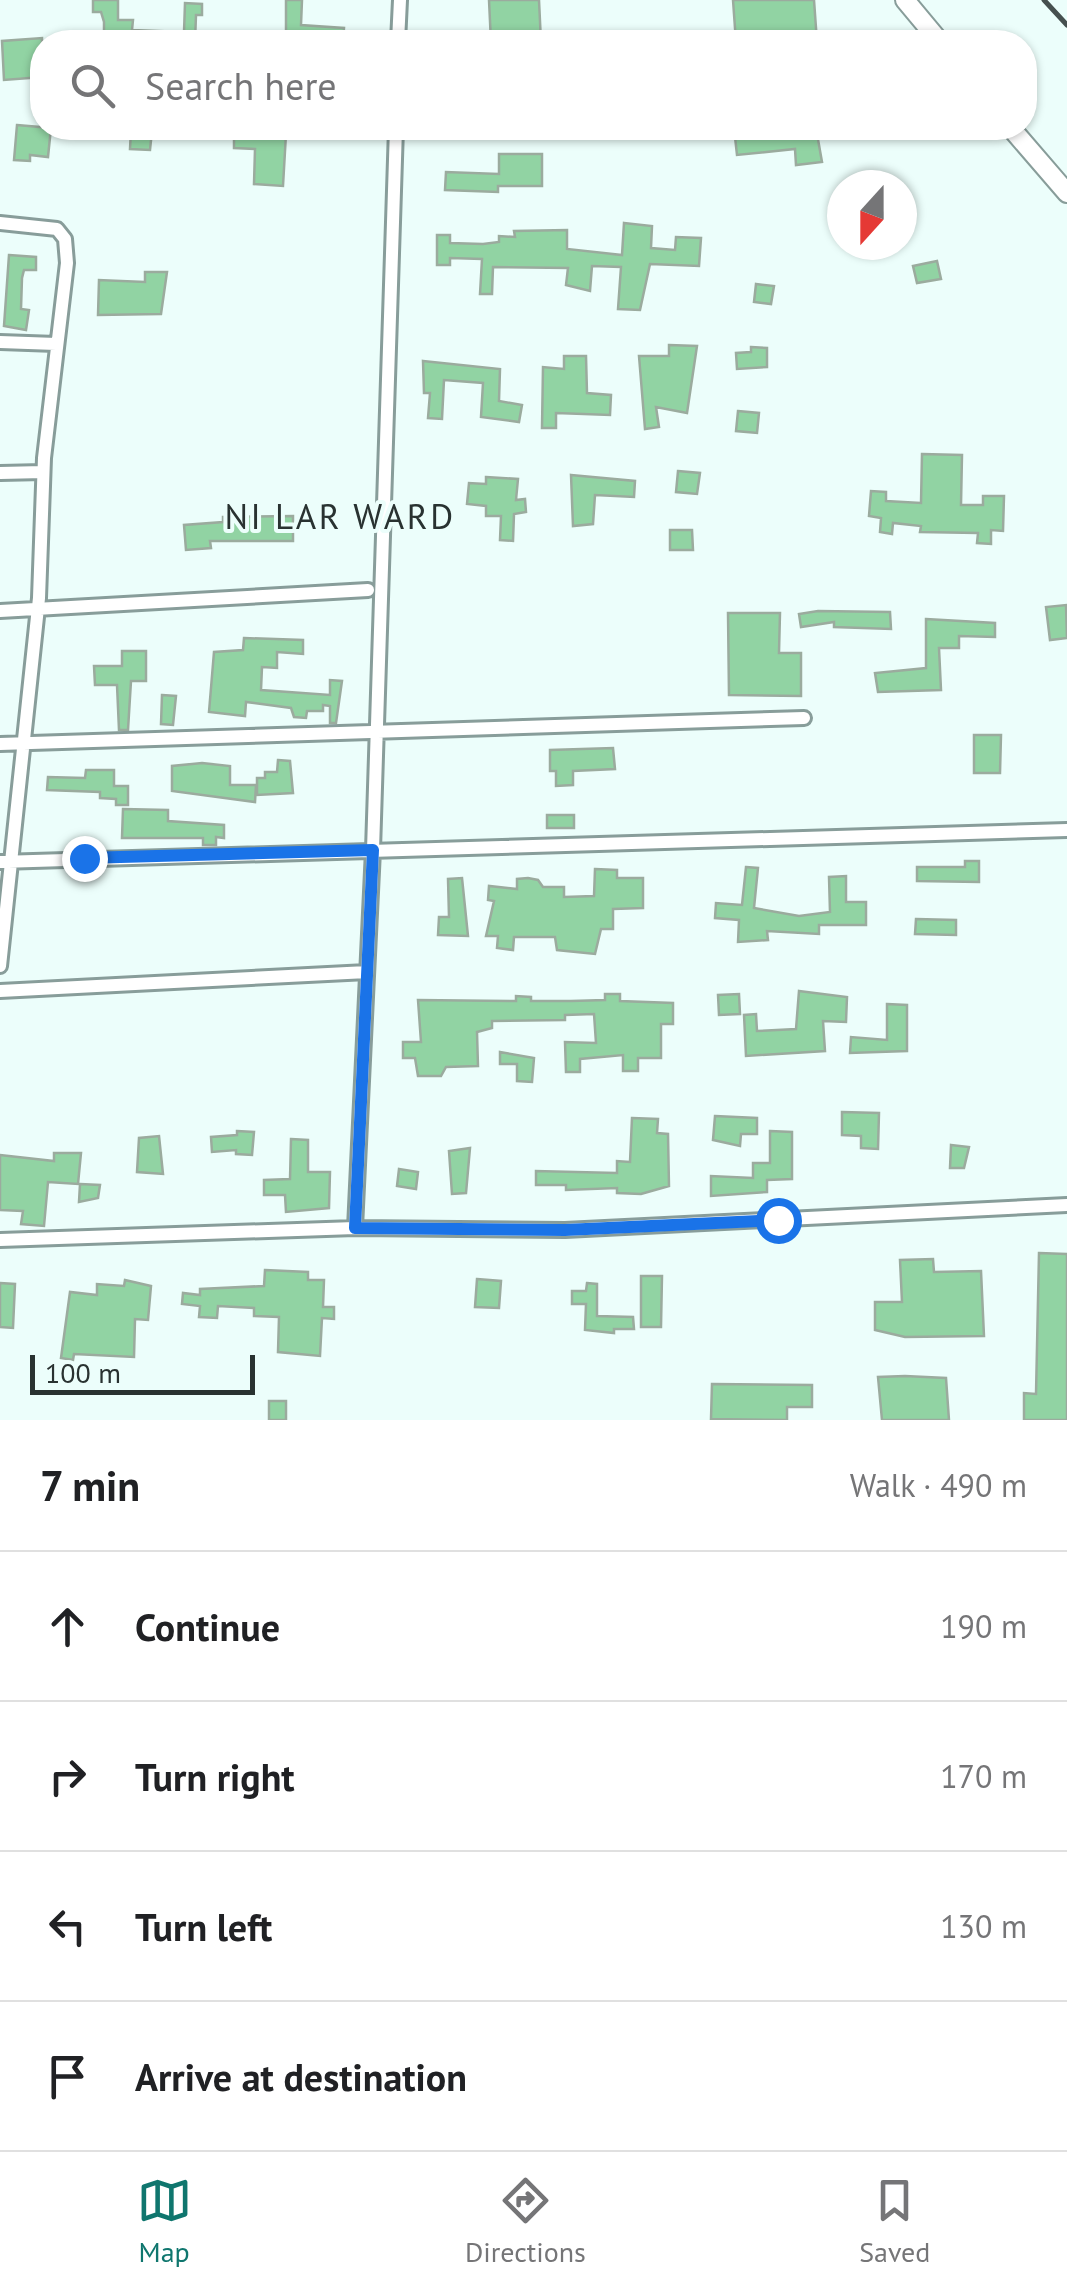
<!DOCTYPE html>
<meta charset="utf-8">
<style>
:root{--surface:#fff;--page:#f6f6f6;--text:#202124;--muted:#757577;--line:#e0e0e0;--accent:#0f766e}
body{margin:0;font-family:"PT Sans",sans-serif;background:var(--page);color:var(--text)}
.compass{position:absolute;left:827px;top:170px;width:90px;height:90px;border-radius:50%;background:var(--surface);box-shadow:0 2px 8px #0004;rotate:201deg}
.scale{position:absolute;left:30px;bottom:25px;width:225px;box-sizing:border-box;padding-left:10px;border:5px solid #293231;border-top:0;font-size:28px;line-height:35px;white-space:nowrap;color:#293231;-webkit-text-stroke:8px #ecfefb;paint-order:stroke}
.stop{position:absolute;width:30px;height:30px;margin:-22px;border:8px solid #1a73e8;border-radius:50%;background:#fff}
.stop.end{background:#1a73e8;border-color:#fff;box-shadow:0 2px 10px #0008}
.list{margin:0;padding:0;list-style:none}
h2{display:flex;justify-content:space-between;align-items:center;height:130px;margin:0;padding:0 40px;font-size:42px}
h2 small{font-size:32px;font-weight:400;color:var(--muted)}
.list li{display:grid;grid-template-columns:65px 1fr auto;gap:30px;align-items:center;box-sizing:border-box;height:150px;padding:0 40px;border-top:2px solid var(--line)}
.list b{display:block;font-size:38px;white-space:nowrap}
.list em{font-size:32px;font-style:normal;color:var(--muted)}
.icon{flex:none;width:55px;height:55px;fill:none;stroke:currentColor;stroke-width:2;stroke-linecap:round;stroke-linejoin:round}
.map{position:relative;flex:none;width:1067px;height:1420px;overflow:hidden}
.search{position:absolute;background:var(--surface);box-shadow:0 2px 8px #0004;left:30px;right:30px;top:30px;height:110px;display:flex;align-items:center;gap:25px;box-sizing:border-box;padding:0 35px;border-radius:40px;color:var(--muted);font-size:38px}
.sheet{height:730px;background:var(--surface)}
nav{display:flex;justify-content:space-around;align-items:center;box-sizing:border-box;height:140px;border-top:2px solid var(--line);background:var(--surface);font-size:28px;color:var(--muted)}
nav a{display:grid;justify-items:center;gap:5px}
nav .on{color:var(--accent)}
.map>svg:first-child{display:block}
</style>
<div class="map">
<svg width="1067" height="1420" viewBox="0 0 1067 1420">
<rect width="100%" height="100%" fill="#ecfefb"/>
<path fill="#91d3a3" stroke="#9bab9e" stroke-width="2.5" d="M93,0h25v20h15l-1,10 52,2 1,-29 17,1v11h-6l-1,27h-63v-7l-28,1v-14l-3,-10h-8z
M286,0h16l-1,25 43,3 -1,14h-57z
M489,0h50l2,42h-50z
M733,0h81l3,42h-81z
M42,38v39l-38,3 -2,-39z
M17,125l34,3 -3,29 -18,-2v6l-16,-1z
M734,128h82l6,34 -26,3 -1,-16 -58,6z
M234,129l52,5 -3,52 -29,-2 1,-35 -21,-1z
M131,130l21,1 -2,19 -20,-1z
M499,154h43v32h-44v6l-53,-2 1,-18 53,2z
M624,223l28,3 -1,22 24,2 1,-13 25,1 -2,28 -49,-2 -10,46 -22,-1 3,-42 -29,-1 -2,25 -24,-6 2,-17 -75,-1 -1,27h-12l2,-35 -32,-1v7h-13v-30h13v8l33,1 16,-2v-6l16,1 -1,-6 53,-1v19l55,6z
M9,255l27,2v13h-12l-2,8 -1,31 8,1 -3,20 -22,-4z
M937,261l4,18 -24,4 -4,-17z
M145,272h22l-6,42 -63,1 1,-35 46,2z
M756,284l18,2 -3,18 -17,-2z
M669,345l28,1 -10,67 -31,-6 3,20 -14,2 -6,-73h30z
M751,347l16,1v19l-30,2 -1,-16 15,-1z
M564,356h22l1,37 24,2 -1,20 -54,-2v15h-14l1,-61 21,2z
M423,361l77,8 -1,32 23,4 -3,17 -38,-5 2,-34 -39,-3 -2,39 -14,-1 2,-25h-6z
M738,411l21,2 -2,20 -21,-2z
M922,454l40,1 -1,50h22v-9h21l-1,35 -12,-1v14l-14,-1 1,-10 -58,-1 1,-6 -28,-3 -1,11 -12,-2 1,-14 -12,-2 2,-25 15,1v9l35,2z
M678,471l22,2 -3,21 -21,-2z
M571,475l64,6 -1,16 -39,-2 -2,29 -20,2z
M486,477l32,2 -2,21 9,-1 1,13 -12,2 -1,27 -13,-1 1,-24h-15v-10l-19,-2 2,-21 17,1z
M293,516v25h-83l1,7 -25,2 -2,-25 39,-3v-5z
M670,530h22l1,20h-23z
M1066,605l1,33 -17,2 -4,-33z
M818,611l72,1 1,17 -57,-2v-5l-33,5 -2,-13z
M728,613h52l-1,40h22v43l-72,-1z
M926,619l69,4v14l-36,-1v12h-20l2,42 -63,2 -3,-19 51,-5z
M244,638l59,2v14l-26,-2v16l-15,-1 -1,23 69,5v-15l12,1 -6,42h-6v-17l-7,-1v6h-16l-1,7 -12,-1 -3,-9 -45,-6 -1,14 -36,-4 5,-60 29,-2z
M122,651h24v30h-15l-3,49h-9l-2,-45h-22l-1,-19h28z
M162,695l14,1 -3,29 -12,-1z
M974,735h27l-1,38h-26z
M613,748l2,21 -42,2v14l-17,1v-15h-6v-21z
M278,760l12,1 3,32 -36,2v-17h8v-6h12z
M202,763l28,3v19h26l-1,17 -83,-11v-25z
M86,770h28v16h14v19h-12v-6l-16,-1v-6l-53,-2 1,-13 37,1z
M123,809l45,1v11l56,4v13l-8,-1v8h-13v-7h-81z
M547,815h27v13h-27z
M965,861h14v21l-62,-1v-14h48z
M746,867l12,1 -4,40 45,8 31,-4 -1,-35 17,-1v26h20v23h-47v9l-52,-3 1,9 -30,2 1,-22 -24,-2 1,-15 26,2z
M595,869l22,1v8h26v30l-30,1v20h-12l-6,25 -38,-4 -2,-13h-41l-1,13 -16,-2 1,-12h-12l8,-35 -6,-1 1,-14 28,3v-10l11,-1 10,2 5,7h21v10l30,-1z
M462,878l6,58 -30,-1 1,-18h10l-1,-38z
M916,919l40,1v15l-41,-1z
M799,991l48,6 -1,25 -23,-1 2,30 -79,5 -2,-41 12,-1 1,17 39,-2z
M605,994h15v7l53,2v21h-12v34h-23v13h-15v-16l-43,4v13h-14l-1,-30 31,1 -2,-29 -29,1v5l-73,1v7l-15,4 1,34 -32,1 -5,9h-23l-3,-18h-12v-16h18l-3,-42 98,1v-5l15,1v4h40l34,-1z
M739,994l1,20 -21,1 -1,-20z
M887,1004l20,1v46l-57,2 1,-16 36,3z
M500,1052l34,6 -2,24 -15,-1v-17h-17z
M842,1112l37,1 -1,36 -17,-1v-12l-19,-1z
M715,1116l42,2v16h-16l-1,12 -27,-6z
M632,1118l26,1 -1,14 11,1 1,52 -28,8 -24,-1v-5l-51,2v-5h-30v-14l81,2v-12l13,1z
M237,1131l17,1 -2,23 -16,-1v-4l-24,2 -1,-15 26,-2z
M770,1131l22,1v47l-25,1v12l-56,4v-20l42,2v-15h17z
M159,1136l4,38 -26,-2 2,-34z
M291,1139l17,1v32h22l-1,36 -43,4 -1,-17h-21v-15l26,-1z
M951,1145l18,2 -5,21h-14z
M470,1148l-4,45 -14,1 -3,-43z
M54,1153h27l-3,31 -30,-2 -4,44 -23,-2 2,-13 -23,-1v-55l54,6z
M399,1169l19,3 -2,17 -19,-3z
M80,1184l20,1 -2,13 -19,4z
M1039,1253l28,1v166h-43v-27l12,1z
M933,1259l1,13 47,-1 3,65 -79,1 -30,-7v-28h27l-2,-42z
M265,1270l43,2v8h16l-1,27h11v12l-12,-1 -2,38 -42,-4 1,-35 -25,-1v-8l-36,-2 -1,12 -18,-1 1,-11 -18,-2 1,-11 17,2v-6l64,-3z
M641,1276h21l-1,51h-20z
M477,1279l24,2 -2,27 -24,-1z
M125,1280l26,6 -3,34 -13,-1 -1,38 -60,-3 -1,6 -12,-2 9,-66 27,3v-11l27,2z
M0,1283l15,1 -2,44 -13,-1z
M587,1283l10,1v32l36,1 1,12h-20v4l-29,-3 1,-26h-14v-13h14z
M905,1376l41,2 3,42h-67l-4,-43z
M712,1384l100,1v22h-25v13l-76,-1z
M269,1401h17v19h-17z"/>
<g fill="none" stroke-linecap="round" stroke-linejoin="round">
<defs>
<path id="street" d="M398,42l2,-42
M0,223l57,6 8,10 2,24 -23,195 -5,140 -39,368
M0,342l56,2
M0,473l43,-1
M0,611l368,-21
M0,744l804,-26
M0,862l1067,-32
M0,991l367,-19
M355,1228l18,-378 23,-722
M0,1240l355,-12 210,2 502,-25"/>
<path id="secondary" d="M905,0l35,42
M1011,128l56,65"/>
</defs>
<use href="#street" stroke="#889d9a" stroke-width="18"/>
<use href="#secondary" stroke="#889d9a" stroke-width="22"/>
<use href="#street" stroke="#fff" stroke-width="12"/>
<use href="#secondary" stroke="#fff" stroke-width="18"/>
<path stroke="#46504f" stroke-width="5" d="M1044,0l23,25"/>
</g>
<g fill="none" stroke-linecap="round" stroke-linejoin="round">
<path stroke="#1a73e8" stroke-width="12" d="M84,858l289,-8 -18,378 210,2 213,-10"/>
</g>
<g text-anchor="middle" stroke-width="8" stroke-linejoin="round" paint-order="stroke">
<g font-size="35" letter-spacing="2.5" fill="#293231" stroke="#ecfefb">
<text x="340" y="529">NI LAR WARD</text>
</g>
</g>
</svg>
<svg class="compass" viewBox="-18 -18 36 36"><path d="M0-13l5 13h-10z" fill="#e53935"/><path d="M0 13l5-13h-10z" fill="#757577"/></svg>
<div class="scale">100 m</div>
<div class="stop" style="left:778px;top:1220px"></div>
<div class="stop end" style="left:84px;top:858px"></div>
<div class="search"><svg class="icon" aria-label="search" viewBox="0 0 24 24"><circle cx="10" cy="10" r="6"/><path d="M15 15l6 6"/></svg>Search here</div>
</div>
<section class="sheet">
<h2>7 min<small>Walk · 490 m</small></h2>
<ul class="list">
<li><svg class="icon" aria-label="ahead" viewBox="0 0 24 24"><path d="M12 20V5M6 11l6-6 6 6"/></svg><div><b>Continue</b></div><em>190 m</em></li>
<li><svg class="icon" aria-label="right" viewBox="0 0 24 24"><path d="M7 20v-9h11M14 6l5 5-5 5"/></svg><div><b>Turn right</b></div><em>170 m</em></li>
<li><svg class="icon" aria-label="left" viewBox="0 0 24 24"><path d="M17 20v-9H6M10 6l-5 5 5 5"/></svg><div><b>Turn left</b></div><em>130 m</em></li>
<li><svg class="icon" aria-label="arrive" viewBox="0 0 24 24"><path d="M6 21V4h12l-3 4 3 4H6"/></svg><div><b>Arrive at destination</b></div></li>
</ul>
</section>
<nav>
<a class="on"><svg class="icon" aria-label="map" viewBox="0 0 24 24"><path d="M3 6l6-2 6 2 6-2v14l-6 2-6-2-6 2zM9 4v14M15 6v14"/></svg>Map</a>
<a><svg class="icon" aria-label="directions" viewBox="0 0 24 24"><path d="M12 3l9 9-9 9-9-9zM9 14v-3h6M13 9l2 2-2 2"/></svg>Directions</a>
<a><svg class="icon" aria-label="saved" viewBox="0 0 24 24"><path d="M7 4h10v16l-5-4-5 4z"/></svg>Saved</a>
</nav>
